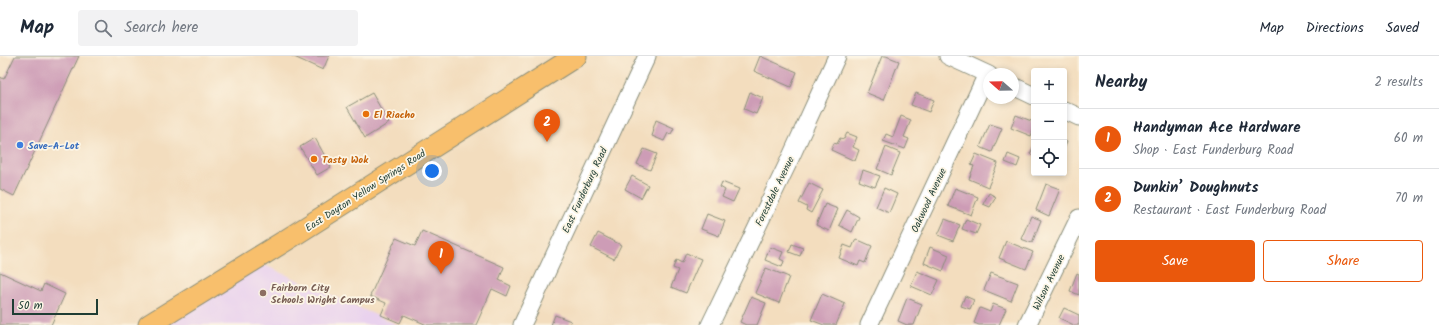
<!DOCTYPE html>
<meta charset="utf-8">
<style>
:root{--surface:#fff;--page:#f2f2f3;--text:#1f2937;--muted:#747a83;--line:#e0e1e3;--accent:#ea580c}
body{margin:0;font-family:Kalam,sans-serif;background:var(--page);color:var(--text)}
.controls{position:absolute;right:12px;top:12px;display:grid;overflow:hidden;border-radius:4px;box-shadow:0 2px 6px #0003}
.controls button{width:36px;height:36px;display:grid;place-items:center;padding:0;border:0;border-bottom:1px solid var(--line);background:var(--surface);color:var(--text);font:20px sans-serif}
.compass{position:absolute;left:983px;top:12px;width:36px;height:36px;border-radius:50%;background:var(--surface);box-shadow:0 2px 6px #0003;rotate:290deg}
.scale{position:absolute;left:12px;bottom:10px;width:86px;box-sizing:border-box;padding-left:4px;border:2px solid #1f3d34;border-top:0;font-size:11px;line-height:14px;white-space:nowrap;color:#1f3d34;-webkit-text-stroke:3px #fcf5e5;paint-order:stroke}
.you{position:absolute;left:432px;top:115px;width:14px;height:14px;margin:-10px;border:3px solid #fff;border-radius:50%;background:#1a73e8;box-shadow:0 0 0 6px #1a73e833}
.badge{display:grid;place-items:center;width:26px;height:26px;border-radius:50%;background:var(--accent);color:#fff;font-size:13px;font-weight:700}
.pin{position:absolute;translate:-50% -33px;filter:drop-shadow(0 1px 2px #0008)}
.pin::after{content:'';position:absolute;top:21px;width:14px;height:12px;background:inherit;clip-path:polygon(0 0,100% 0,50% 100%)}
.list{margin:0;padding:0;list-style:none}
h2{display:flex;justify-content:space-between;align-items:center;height:52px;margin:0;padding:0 16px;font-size:17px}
h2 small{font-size:13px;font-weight:400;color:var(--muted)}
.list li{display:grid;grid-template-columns:26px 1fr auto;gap:12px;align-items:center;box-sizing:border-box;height:60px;padding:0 16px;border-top:1px solid var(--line)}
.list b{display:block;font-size:15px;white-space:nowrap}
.list p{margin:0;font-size:13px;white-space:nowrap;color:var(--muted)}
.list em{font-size:13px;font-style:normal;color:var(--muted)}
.actions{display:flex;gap:8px;padding:12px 16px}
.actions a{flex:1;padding:9px 0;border:1px solid var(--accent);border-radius:4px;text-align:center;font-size:14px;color:var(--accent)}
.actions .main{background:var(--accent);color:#fff}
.icon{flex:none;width:22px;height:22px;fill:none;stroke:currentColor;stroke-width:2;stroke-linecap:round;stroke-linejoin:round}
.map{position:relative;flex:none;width:1079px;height:269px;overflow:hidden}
header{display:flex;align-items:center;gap:24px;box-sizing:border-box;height:56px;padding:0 20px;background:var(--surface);border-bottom:1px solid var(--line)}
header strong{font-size:19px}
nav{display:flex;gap:22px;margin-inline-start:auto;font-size:14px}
.search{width:280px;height:36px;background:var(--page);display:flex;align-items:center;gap:10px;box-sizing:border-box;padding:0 14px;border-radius:4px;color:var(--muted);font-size:15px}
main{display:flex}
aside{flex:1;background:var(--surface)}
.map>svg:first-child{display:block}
</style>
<header>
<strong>Map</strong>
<div class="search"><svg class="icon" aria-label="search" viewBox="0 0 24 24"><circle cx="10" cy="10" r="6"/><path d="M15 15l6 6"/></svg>Search here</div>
<nav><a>Map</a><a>Directions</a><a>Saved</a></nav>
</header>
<main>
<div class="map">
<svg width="1079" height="269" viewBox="0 0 1079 269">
<rect width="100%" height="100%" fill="#fcf5e5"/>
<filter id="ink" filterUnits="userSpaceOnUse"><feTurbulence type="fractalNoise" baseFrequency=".025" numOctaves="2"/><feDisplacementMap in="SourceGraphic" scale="8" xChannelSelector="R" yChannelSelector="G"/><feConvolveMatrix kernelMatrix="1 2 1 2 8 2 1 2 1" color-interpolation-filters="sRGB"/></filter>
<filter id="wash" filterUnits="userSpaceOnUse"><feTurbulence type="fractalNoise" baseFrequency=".012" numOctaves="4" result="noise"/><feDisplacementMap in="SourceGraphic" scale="16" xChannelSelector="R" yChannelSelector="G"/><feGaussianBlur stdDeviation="0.9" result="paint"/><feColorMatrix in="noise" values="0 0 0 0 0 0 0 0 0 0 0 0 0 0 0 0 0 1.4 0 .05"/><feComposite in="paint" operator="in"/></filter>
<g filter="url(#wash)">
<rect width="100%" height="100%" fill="#f3ddbe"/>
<path fill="#e9d2ee" d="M253,204l145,65h-249z"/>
<g id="blocks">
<path fill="#cd9cb6" d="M15,0h64l-65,140 -14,-7v-112l4,2z
M292,0h37l-6,14z
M760,0l37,16 -6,15 -37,-16z
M882,0h4l13,5 -15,39 -17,-7z
M750,36l13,6 -7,16 -12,-5z
M372,37l17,30 -24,15 -18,-31z
M916,37l18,7 -5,12 -18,-7z
M1016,59l18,7v7l-3,7 -20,-8z
M901,60l10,4 -7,17 5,2 -4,10 -22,-8 3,-7 7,3z
M656,64l18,8 -3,6 -3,-1 -4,8 -12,-5 2,-6 -1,-1z
M990,68l12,4 -10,24 -12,-5z
M847,77l10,4 -4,10 6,3 -4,11 -24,-11 3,-7 3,1 3,-6 4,1z
M315,82l16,29 -14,8 -17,-28z
M1064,84l3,2 -3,7z
M1034,90v10l-4,-2z
M886,91l14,6 -9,22 -14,-6z
M644,93l13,5 -7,16 -13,-6z
M976,98l22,9 -10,24 -19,-8 5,-13 -3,-1z
M1008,98l12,5 -3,8 -12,-5z
M863,114l17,6 -5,11 -16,-6z
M632,120l16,9 -7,13 -16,-9z
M722,126l17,7 -6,13 -11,-5 3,-7 -5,-3z
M809,127l14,7 -12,23 -5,-3 1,-3 -8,-4z
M1046,128l14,5 -11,27 -13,-6z
M884,132l13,6 -8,19 -13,-6z
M955,132l23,9 -7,18 -23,-9z
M989,137l7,4 -6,10 -7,-3z
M825,148l13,5 -9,22 -13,-6z
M847,154l12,7 -7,15 -13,-7z
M707,158l18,7 -6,15 -18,-7z
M1031,160l10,4 -9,23 -11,-4z
M945,163l15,6 -7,16 -15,-6z
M966,163l14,6 -4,9 -14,-5z
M422,175l82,36 -5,13 12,6 -4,10 -15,-7 -16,36h-49l-23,-10 -4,8 -19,-8 5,-12 -16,-7 26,-58 19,8z
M598,177l23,12 -7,14 -23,-12z
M856,183l16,7 -7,17 -5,-2 -2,5 -19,-8 5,-13 8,3z
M1006,185l27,11 -7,17 -27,-11z
M792,188l11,4 -3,8 -11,-4z
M770,191l13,5 -3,7 4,2 -2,6 -17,-7z
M930,191l19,8 -6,16 -19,-8z
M686,197l15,6 -15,34 -15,-6 7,-17 -5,-2 3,-8 6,3z
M766,212l23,9 -10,26 -24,-10z
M917,215l22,9 -7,15 -21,-9z
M0,216l41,19 3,-7 21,10 -14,31h-51z
M991,217l27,10 -7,18 -27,-11z
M1077,217l2,1v21l-9,-4z
M822,238l23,10 -9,21h-12l-13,-5z
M965,240l9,4 -4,9 -9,-3z
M751,241l15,6 -9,22h-11l-6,-3z
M907,242l15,6 -8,21h-7l-9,-4z
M993,248l13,5 -7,16h-20l-5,-2 6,-15 10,4z
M1064,252l15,7v10h-5l-15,-7z
M555,259l16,6 -2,4h-18z"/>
</g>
</g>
<g filter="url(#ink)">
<use href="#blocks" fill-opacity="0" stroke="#898d79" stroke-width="1"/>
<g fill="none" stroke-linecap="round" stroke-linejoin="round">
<defs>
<path id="minor" d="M948,0l41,19
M1013,30l21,10
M1064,54l15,7
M522,269l125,-269
M710,269l78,-162 49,-107
M869,269l118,-251
M1027,269l52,-107"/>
<path id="major" d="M149,269l139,-86 288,-183"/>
</defs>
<use href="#minor" stroke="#898d79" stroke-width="19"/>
<use href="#major" stroke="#898d79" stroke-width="23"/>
<use href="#minor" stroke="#fff" stroke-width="17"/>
<use href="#major" stroke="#f8bf6c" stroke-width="21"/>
</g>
</g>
<g fill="#e8710a" stroke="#fcf5e5" stroke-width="1.5">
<circle cx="366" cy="58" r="4"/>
<circle cx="314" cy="103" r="4"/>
</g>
<circle fill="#3f7fe0" stroke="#fcf5e5" stroke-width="1.5" cx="20" cy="89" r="4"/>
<circle fill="#8d6e63" stroke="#fcf5e5" stroke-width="1.5" cx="263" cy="237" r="4"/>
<g text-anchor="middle" stroke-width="3.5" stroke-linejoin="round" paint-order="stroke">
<g font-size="10" font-weight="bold" fill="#c56008" stroke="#fcf5e5" text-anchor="start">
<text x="374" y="62">El Riacho</text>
<text x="322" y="107">Tasty Wok</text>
</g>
<g font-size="10" font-weight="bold" fill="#366cbe" stroke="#fcf5e5" text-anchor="start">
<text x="28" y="93">Save-A-Lot</text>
</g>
<g font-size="10" fill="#1f3d34" stroke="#fcf5e5">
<text transform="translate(365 134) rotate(-33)" y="4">East Dayton Yellow Springs Road</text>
<text transform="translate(584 134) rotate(-65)" y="4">East Funderburg Road</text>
<text transform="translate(774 135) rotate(-64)" y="4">Forestdale Avenue</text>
<text transform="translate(928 144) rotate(-65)" y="4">Oakwood Avenue</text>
<text transform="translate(1048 226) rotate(-64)" y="4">Wilson Avenue</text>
</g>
<g font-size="10" font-weight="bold" fill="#785e54" stroke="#fcf5e5" text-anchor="start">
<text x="271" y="235">Fairborn City<tspan x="271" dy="12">Schools Wright Campus</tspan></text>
</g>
</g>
</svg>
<div class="controls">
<button>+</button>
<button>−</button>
<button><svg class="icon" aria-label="locate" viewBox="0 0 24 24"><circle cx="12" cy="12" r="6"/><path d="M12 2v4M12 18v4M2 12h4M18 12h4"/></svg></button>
</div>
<svg class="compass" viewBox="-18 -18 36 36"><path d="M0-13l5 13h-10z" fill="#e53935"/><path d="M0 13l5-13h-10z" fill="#747a83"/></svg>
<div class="scale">50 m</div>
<div class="you"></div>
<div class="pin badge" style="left:441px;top:218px">1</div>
<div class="pin badge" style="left:547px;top:86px">2</div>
</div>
<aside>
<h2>Nearby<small>2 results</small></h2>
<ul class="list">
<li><span class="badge">1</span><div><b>Handyman Ace Hardware</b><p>Shop · East Funderburg Road</p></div><em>60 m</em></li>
<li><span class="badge">2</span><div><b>Dunkin’ Doughnuts</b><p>Restaurant · East Funderburg Road</p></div><em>70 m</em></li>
</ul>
<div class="actions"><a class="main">Save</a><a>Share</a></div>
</aside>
</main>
